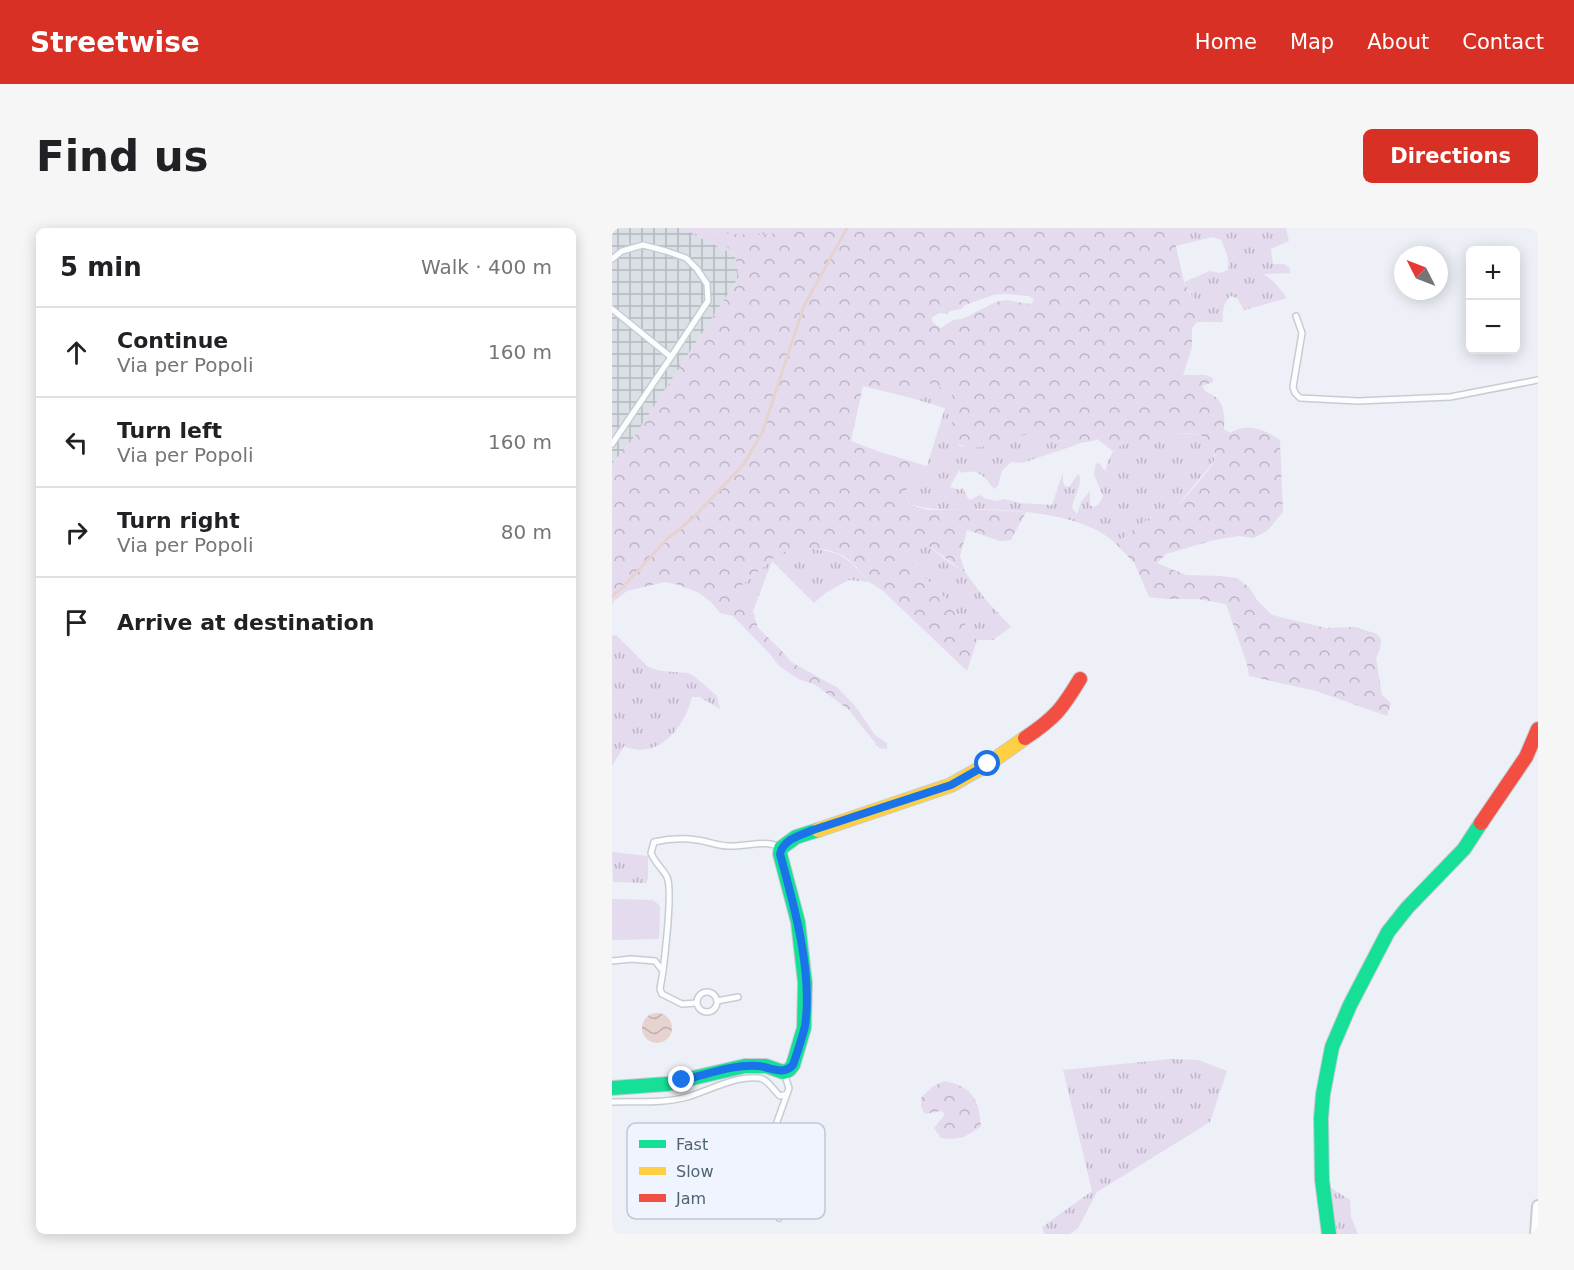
<!DOCTYPE html>
<meta charset="utf-8">
<style>
:root{--surface:#fff;--page:#f6f6f6;--text:#202124;--muted:#757577;--line:#e0e0e0;--accent:#d93025}
body{margin:0;font-family:"DejaVu Sans",sans-serif;background:var(--page);color:var(--text)}
.controls{position:absolute;right:18px;top:18px;display:grid;overflow:hidden;border-radius:9px;box-shadow:0 3px 15px #0003}
.controls button{width:54px;height:54px;display:grid;place-items:center;padding:0;border:0;border-bottom:2px solid var(--line);background:var(--surface);color:var(--text);font:30px sans-serif}
.compass{position:absolute;left:782px;top:18px;width:54px;height:54px;border-radius:50%;background:var(--surface);box-shadow:0 3px 15px #0003;rotate:312deg}
.stop{position:absolute;width:18px;height:18px;margin:-14px;border:4px solid #1a73e8;border-radius:50%;background:#fff}
.stop.end{background:#1a73e8;border-color:#fff;box-shadow:0 2px 6px #0008}
.list{margin:0;padding:0;list-style:none}
h2{display:flex;justify-content:space-between;align-items:center;height:78px;margin:0;padding:0 24px;font-size:26px}
h2 small{font-size:20px;font-weight:400;color:var(--muted)}
.list li{display:grid;grid-template-columns:39px 1fr auto;gap:18px;align-items:center;box-sizing:border-box;height:90px;padding:0 24px;border-top:2px solid var(--line)}
.list b{display:block;font-size:22px;white-space:nowrap}
.list p{margin:0;font-size:20px;white-space:nowrap;color:var(--muted)}
.list em{font-size:20px;font-style:normal;color:var(--muted)}
.icon{flex:none;width:33px;height:33px;fill:none;stroke:currentColor;stroke-width:2;stroke-linecap:round;stroke-linejoin:round}
.map{position:relative;flex:none;width:926px;height:1006px;overflow:hidden;border-radius:9px}
header{display:flex;align-items:center;gap:36px;box-sizing:border-box;height:84px;padding:0 30px;background:var(--accent);color:#fff}
header strong{font-size:28px}
nav{display:flex;gap:33px;margin-inline-start:auto;font-size:21px}
.intro{display:flex;align-items:center;justify-content:space-between;box-sizing:border-box;height:144px;padding:0 36px}
h1{margin:0;font-size:42px}
.button{padding:15px 27px;border-radius:9px;background:var(--accent);color:#fff;font-size:21px;font-weight:700}
main{display:flex;gap:36px;padding:0 36px}
aside{flex:1;background:var(--surface);border-radius:9px;box-shadow:0 3px 15px #0003}
.map>svg:first-child{display:block}
</style>
<header>
<strong>Streetwise</strong>
<nav><a>Home</a><a>Map</a><a>About</a><a>Contact</a></nav>
</header>
<div class="intro"><h1>Find us</h1><a class="button">Directions</a></div>
<main>
<aside>
<h2>5 min<small>Walk · 400 m</small></h2>
<ul class="list">
<li><svg class="icon" aria-label="ahead" viewBox="0 0 24 24"><path d="M12 20V5M6 11l6-6 6 6"/></svg><div><b>Continue</b><p>Via per Popoli</p></div><em>160 m</em></li>
<li><svg class="icon" aria-label="left" viewBox="0 0 24 24"><path d="M17 20v-9H6M10 6l-5 5 5 5"/></svg><div><b>Turn left</b><p>Via per Popoli</p></div><em>160 m</em></li>
<li><svg class="icon" aria-label="right" viewBox="0 0 24 24"><path d="M7 20v-9h11M14 6l5 5-5 5"/></svg><div><b>Turn right</b><p>Via per Popoli</p></div><em>80 m</em></li>
<li><svg class="icon" aria-label="arrive" viewBox="0 0 24 24"><path d="M6 21V4h12l-3 4 3 4H6"/></svg><div><b>Arrive at destination</b></div></li>
</ul>
</aside>
<div class="map">
<svg width="926" height="1006" viewBox="0 0 926 1006">
<defs>
<pattern id="industrial-grid" width="8" height="8" patternUnits="userSpaceOnUse" patternTransform="scale(1.5)"><rect width="8" height="8" fill="#dbe0e7"/><path d="M0 4h8M4 0v8" fill="none" stroke="#b4b9c0"/></pattern>
<pattern id="grass-tufts" width="24" height="20" patternUnits="userSpaceOnUse" patternTransform="scale(1.5)"><rect width="24" height="20" fill="#e4dbee"/><path d="M3 7l-1-3M5 7V3M7 7l1-3M15 17l-1-3M17 17v-4M19 17l1-3" fill="none" stroke="#bbb5c5"/></pattern>
<pattern id="forest-crowns" width="20" height="18" patternUnits="userSpaceOnUse" patternTransform="scale(1.5)"><rect width="20" height="18" fill="#e4dbee"/><path d="M2 6a3 3 0 1 1 6 0M12 15a3 3 0 1 1 6 0" fill="none" stroke="#bbb5c5"/></pattern>
<pattern id="water-waves" width="16" height="10" patternUnits="userSpaceOnUse" patternTransform="scale(1.5)"><rect width="16" height="10" fill="#e6d3d0"/><path d="M0 5q4-4 8 0t8 0" fill="none" stroke="#bdafad"/></pattern>
</defs>
<rect width="100%" height="100%" fill="#edf0f7"/>
<path fill="url(#industrial-grid)" d="M0,0h69l54,27 4,22 -107,163 -20,24z"/>
<path fill="url(#grass-tufts)" d="M69,0h107c-15,11 -55,7 -74,4l21,23z
M560,0h114l3,13 -18,8 2,15h11l6,4v5l-26,1 11,9 12,15 -43,12 -7,-12 -7,-2c-7,9 -8,15 -7,26h-16c-7,-15 -16,-26 -23,-40l26,-11 10,2 8,-3c2,-11 -3,-20 -7,-30l-9,-3 -36,9z
M315,155l11,3 13,7 4,11 -1,15 5,27c30,3 39,-7 65,-11 17,-2 35,5 52,10l-54,18 -11,-1 -9,9 -4,15 -4,3c-9,-12 -16,-21 -32,-16l-3,-3 -9,17 10,3 3,-2 4,9 3,3 10,-5 6,4 11,2 7,-2 16,4 32,2 11,-33v10l2,4 4,1 9,-13 2,3c1,11 -6,20 -8,31l5,6 4,-12 9,-11v14l3,2 6,-3 4,-8 -9,-21 2,-12 4,1 5,7c3,-8 5,-19 13,-24 9,-7 21,-5 31,-8 23,-4 69,-17 65,22l-38,46 -25,10 -35,27c-29,-31 -106,-35 -146,-35 -23,0 -38,2 -60,-5l-5,-11 7,-16 15,-11 18,-58 -34,-10z
M305,313l10,4 23,18 15,9 21,28 25,27 -18,13h-16l-32,-42 -39,-39 1,-10z
M190,320c36,3 44,6 67,34l-20,-2 -22,12 -13,11 -42,-42 -19,50 -17,-21 44,-37z
M4,407l32,32 13,4 27,2 6,3 23,20 3,13 -20,-12h-8c-7,30 -34,64 -68,49l-12,20v-130z
M244,479l19,28 12,8v6l-8,-1 -30,-38 4,1z
M0,624l36,4v23l-2,4 -33,-1z
M558,831l28,1 29,11 -17,51 -113,70 -19,36 -8,6h-26l-2,-7 50,-36 -29,-121z
M713,956l25,16 1,17 7,17h-27z"/>
<path fill="url(#forest-crowns)" fill-rule="evenodd" d="M176,0h384l12,54 7,14 9,9 7,17h-10l-5,6v19l-9,28h22l8,3v4l-11,4 4,6c18,6 19,20 18,37l6,4c17,-11 34,-4 50,7l3,72 -16,19 -14,7 -14,-2 -25,4 -48,14 -9,9 29,12 36,1 15,2 12,9 8,13 15,15 54,13 29,-1 22,7 4,5 -1,10 -4,9 6,37 9,8 -4,13 -71,-25 -67,-15 -2,-12 -21,-60 -28,-5h-32l-17,-2 -14,-33 -19,-20c12,-9 24,-21 37,-28 7,-4 14,-5 21,-8 6,-3 36,-39 39,-45 3,-6 2,-12 -1,-18 -14,-21 -45,-8 -65,-5 -13,2 -23,2 -34,11l-16,-12c-6,5 -14,1 -21,6 -16,-5 -34,-11 -51,-10 -26,3 -51,25 -75,3l5,-34 -4,-11 -13,-7 -11,-3 -16,15 -48,-12 -12,55 29,11 47,14 -15,11 -7,16 5,12 18,5 42,-1 56,3 -15,28 -11,1 -33,-11 -7,26 5,16c-16,-10 -30,-25 -48,-31l-10,8 -1,10 39,39 32,42 -10,31 -85,-81 -13,-8 -13,-16 -12,-10 -16,-6 -26,-2 -22,5 -44,37 17,21 5,17 24,23 9,11 47,26 18,19 -3,4 -4,-1 -35,-26 -16,-5 -19,-13 -9,-12 -37,-38 -13,-3 -9,-11 -12,-9 -20,-8 -14,-3 -38,9 -13,10 -2,5v-142l20,-24 107,-163 -4,-22 -22,-23c19,2 60,7 75,-4zM392,66l25,2 5,4 -3,4 -26,-4 -9,2 -34,17 -9,1 -12,8 -8,-5 -1,-5 7,-5 8,1 3,-3 11,-2 4,-4 28,-10z
M332,853c27,5 35,17 37,45 -12,10 -24,15 -40,12l-7,-10 11,-14 -4,-3 -16,3 -4,-7v-9l11,-11z"/>
<path fill="#e4dbee" d="M0,671l41,1 7,6 -1,33 -47,1z"/>
<path fill="url(#water-waves)" d="M30 800a15 15 0 1 1 30 0a15 15 0 1 1-30 0Z"/>
<g fill="none" stroke-linecap="round" stroke-linejoin="round">
<path stroke="#e6d3d0" stroke-width="3" d="M0,368l9,-7 46,-50 26,-21 51,-54 18,-31 42,-127 43,-78"/>
<defs>
<path id="lane" d="M0,31l10,-8 21,-6 23,6 20,7 11,11 10,15 1,17 -37,56 -59,-48
M684,88l6,17 -9,54 2,6 5,5 58,3 92,-4 88,-17
M0,216l59,-87
M0,733l19,-2 24,2 8,10 -3,18 2,5 20,10 15,-1
M51,743c2,-17 10,-81 4,-94 -4,-8 -12,-14 -16,-24l3,-11c13,-3 30,-4 43,-2 10,1 21,6 32,6 17,1 35,-7 51,1
M85 774a10 10 0 1 1 20 0a10 10 0 1 1-20 0Z
M105,773l21,-4
M0,874c25,-1 50,2 75,-5 21,-6 49,-22 72,-19 9,1 14,12 21,18l7,-2 2,-6 -5,-15
M167,990c-15,-20 -18,-37 -15,-60l23,-64"/>
<path id="street" d="M924,1006l2,-28"/>
<path id="fast" d="M0,860l55,-4 78,-18h21l17,6 6,-2 4,-5 11,-37 1,-45 -7,-61 -18,-68 1,-6 15,-11 22,-7
M717,1006l-7,-54 -1,-62 2,-24 9,-47 18,-42 38,-73 19,-24 57,-59 17,-26"/>
<path id="slow" d="M206,602l133,-45 37,-21 37,-26"/>
<path id="jam" d="M413,510c30,-20 37,-29 55,-59
M869,595l45,-66 12,-28"/>
</defs>
<use href="#lane" stroke="#c7ccd3" stroke-width="8"/>
<use href="#street" stroke="#c7ccd3" stroke-width="14"/>
<use href="#fast" stroke="#c7ccd4" stroke-width="16"/>
<use href="#slow" stroke="#c7ccd4" stroke-width="16"/>
<use href="#jam" stroke="#c7ccd4" stroke-width="16"/>
<use href="#lane" stroke="#fcfdfe" stroke-width="5"/>
<use href="#street" stroke="#fcfdfe" stroke-width="10"/>
<use href="#fast" stroke="#16e098" stroke-width="14"/>
<use href="#slow" stroke="#ffcf43" stroke-width="14"/>
<use href="#jam" stroke="#f24e42" stroke-width="14"/>
</g>
<g fill="none" stroke-linecap="round" stroke-linejoin="round">
<path stroke="#1a73e8" stroke-width="8" d="M70,852c24,-5 51,-16 76,-14 13,1 25,10 35,-1 4,-12 9,-26 12,-39 8,-54 -11,-121 -25,-172 3,-15 21,-19 33,-24l138,-45 37,-21"/>
</g>
<rect x="15" y="895" width="198" height="96" rx="9" fill="#eff4fe" stroke="#bfc8d4" stroke-width="1.5"/>
<rect x="27" y="912" width="27" height="8" fill="#16e098"/>
<rect x="27" y="939" width="27" height="8" fill="#ffcf43"/>
<rect x="27" y="966" width="27" height="8" fill="#f24e42"/>
<g font-size="16" fill="#4f6373">
<text x="64" y="922">Fast</text>
<text x="64" y="949">Slow</text>
<text x="64" y="976">Jam</text>
</g>
</svg>
<div class="controls">
<button>+</button>
<button>−</button>
</div>
<svg class="compass" viewBox="-18 -18 36 36"><path d="M0-13l5 13h-10z" fill="#e53935"/><path d="M0 13l5-13h-10z" fill="#757577"/></svg>
<div class="stop" style="left:376px;top:536px"></div>
<div class="stop end" style="left:70px;top:852px"></div>
</div>
</main>
